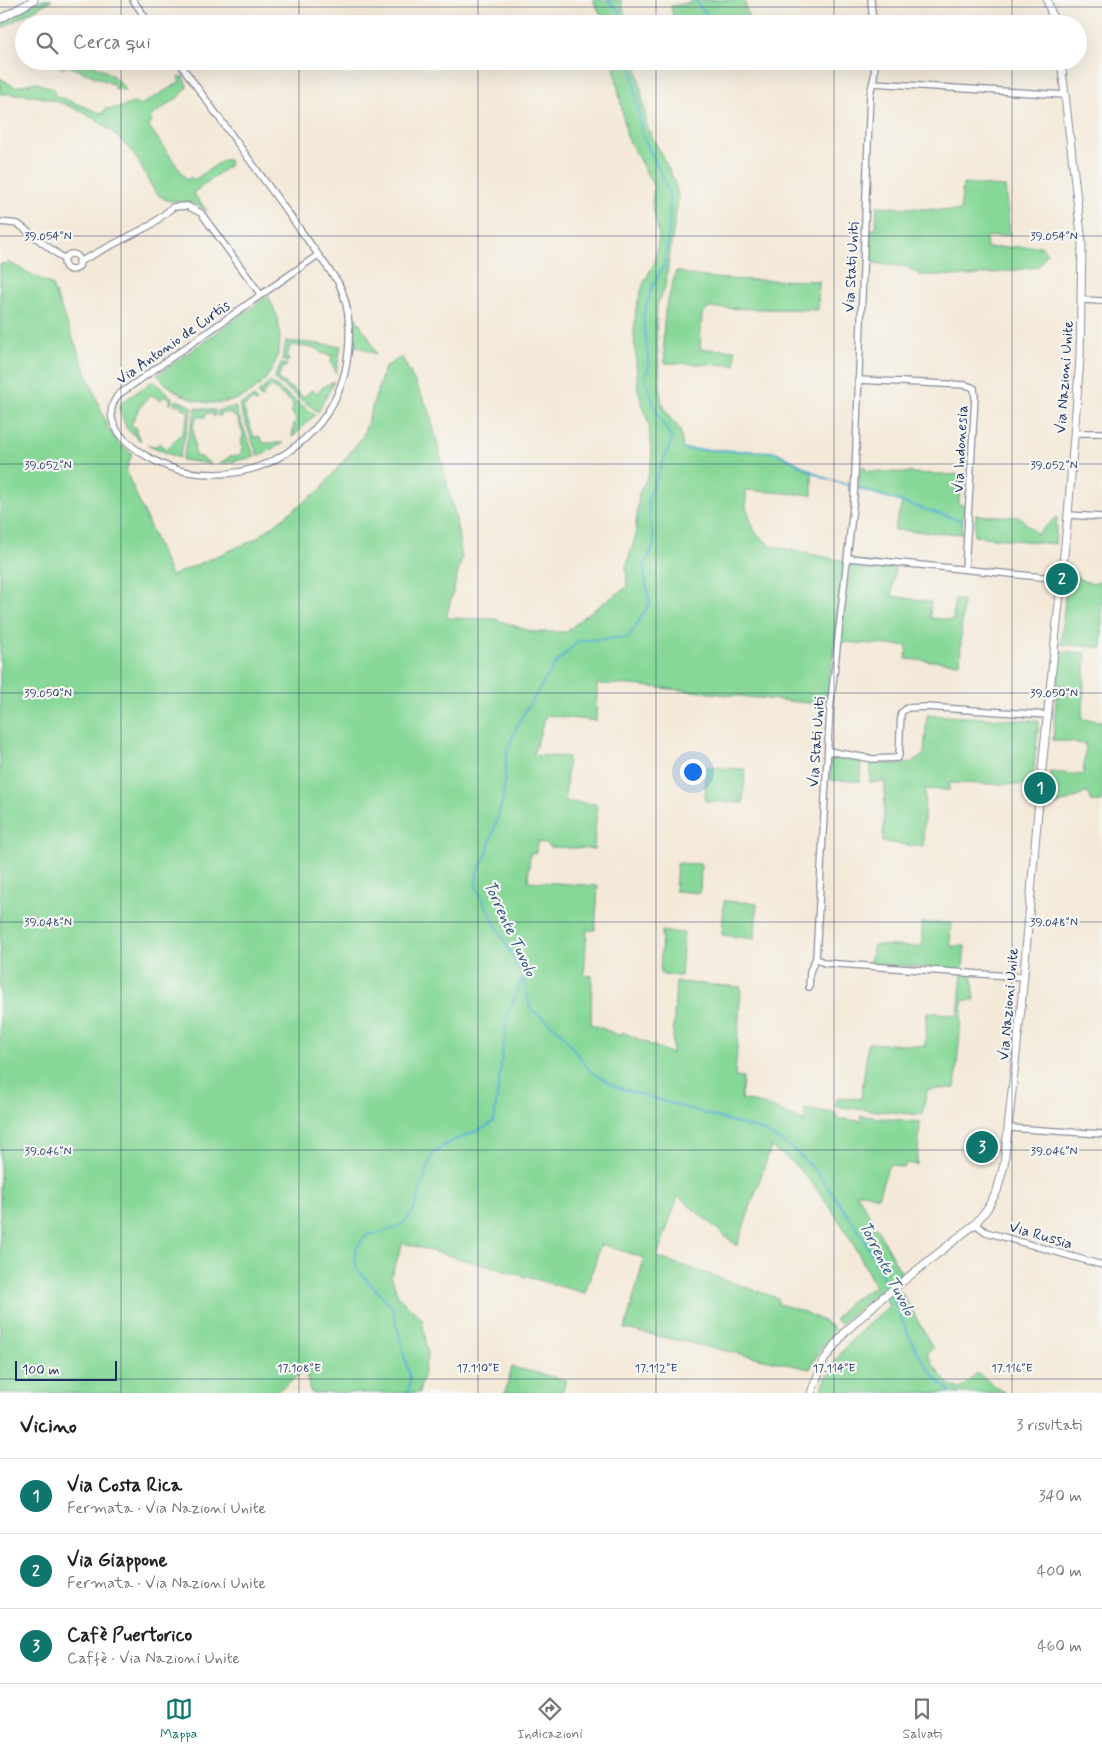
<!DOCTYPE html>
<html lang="it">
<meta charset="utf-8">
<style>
:root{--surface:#fff;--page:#f2f2f2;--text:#222;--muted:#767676;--line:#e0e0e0;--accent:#0f766e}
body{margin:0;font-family:Mynerve,sans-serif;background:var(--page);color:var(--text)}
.scale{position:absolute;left:15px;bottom:12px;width:102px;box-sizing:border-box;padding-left:5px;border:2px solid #1b2f5e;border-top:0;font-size:14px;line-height:18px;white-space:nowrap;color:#1b2f5e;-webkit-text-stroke:4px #f6f6f2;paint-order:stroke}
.you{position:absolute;left:692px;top:771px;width:18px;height:18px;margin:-12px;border:4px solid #fff;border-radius:50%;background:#1a73e8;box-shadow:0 0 0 8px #1a73e833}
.badge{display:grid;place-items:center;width:32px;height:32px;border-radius:50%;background:var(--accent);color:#fff;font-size:16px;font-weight:700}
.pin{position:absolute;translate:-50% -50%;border:2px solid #fff;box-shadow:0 1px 5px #0006}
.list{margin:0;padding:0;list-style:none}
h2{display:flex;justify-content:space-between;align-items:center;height:65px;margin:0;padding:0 20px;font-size:21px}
h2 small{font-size:16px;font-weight:400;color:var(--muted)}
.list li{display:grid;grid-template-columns:32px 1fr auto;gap:15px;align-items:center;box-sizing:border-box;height:75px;padding:0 20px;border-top:1px solid var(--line)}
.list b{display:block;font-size:19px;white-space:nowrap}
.list p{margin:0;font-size:16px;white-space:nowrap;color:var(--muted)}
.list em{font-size:16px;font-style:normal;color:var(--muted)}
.icon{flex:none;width:28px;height:28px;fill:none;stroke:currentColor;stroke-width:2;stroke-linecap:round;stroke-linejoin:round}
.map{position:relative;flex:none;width:1102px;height:1393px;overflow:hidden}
.search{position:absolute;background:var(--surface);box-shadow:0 5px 20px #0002;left:15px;right:15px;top:15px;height:55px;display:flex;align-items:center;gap:12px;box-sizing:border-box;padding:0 18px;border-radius:28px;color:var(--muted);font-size:19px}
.sheet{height:290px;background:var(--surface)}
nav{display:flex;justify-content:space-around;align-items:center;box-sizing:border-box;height:70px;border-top:1px solid var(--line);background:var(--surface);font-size:14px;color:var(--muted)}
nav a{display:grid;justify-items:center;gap:2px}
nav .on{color:var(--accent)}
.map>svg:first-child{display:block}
</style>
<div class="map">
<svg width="1102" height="1393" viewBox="0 0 1102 1393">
<rect width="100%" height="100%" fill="#f6f6f2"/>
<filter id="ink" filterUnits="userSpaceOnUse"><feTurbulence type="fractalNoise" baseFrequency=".02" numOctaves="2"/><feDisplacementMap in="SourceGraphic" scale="10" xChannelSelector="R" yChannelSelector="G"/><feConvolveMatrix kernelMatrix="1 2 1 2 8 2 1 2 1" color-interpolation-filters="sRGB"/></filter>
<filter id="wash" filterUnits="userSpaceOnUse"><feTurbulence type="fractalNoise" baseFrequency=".0096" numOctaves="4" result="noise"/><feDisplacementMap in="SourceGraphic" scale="20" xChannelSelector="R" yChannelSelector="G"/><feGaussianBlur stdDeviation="1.12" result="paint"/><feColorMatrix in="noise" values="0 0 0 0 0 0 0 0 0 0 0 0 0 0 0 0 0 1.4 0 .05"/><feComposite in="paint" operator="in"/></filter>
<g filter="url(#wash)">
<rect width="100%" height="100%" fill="#f4e9d8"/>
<path fill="#87d898" stroke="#51847b" d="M41,0h11l-52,29v-6z
M593,0h28l6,24h-21z
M692,0h52l6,24h-75l-4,-18 23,-4z
M613,61h23l11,65 27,54 4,17 -13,90 -8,18 -1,20 5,75 8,17 11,12 3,20 93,3 36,21v22l-66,-5v17l9,25 16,14 73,15 -17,144 -195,-20 -35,-1 -1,37 -50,-6 -13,40 35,2 -3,45 32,2 -3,45 -44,-2 -5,-4 -8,-1 -1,11h-6l-2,28 70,5 -3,44h-8l-3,45 8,1 -1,48 30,12 1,-4 50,22 4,-72 65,5 -6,90 8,1 -2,21 29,7 34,16 1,-13 31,4v5l24,3 1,-5 59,6 -3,43 -11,-2 -2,5 -15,-4 -11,33 -18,-5 -3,1 45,81 6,-4 1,3 -15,11 4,8 3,-1 32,57 -6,6c9,14 16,31 34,35l16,-16 28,20h-185c16,-43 36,-58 69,-87l-8,-17 -40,35 -6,-4 15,-19 25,-14c-20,-43 -44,-84 -76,-118 -8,-9 -19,-15 -28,-22l-34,99 -59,-50 -21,61 121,41v6c21,5 39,12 56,24l-3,6 1,1 -11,13 -11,21 -185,-40 19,-71 -43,-14 -16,49 -182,-50 -12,33 8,22 23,21 6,34 -9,40h-108l-6,-23 -30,23h-275v-1129l10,-1 42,22 58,148h2l8,12 12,9 -6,17 45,105 83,-36 67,-51 42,-53 22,-69 17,-10 27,53 27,110 6,38 -16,60 48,1 40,13h33l16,-15 44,-30 -1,-20 9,-29 4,-45 9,-17 4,-19 -3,-32 -11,-35 -4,-57 2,-25 8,-26 10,-18 5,-27 -7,-34 2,-16 -27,-50z
M69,62c26,0 41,8 57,28l-12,-1 1,-4 -49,-20 -2,4 -9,-4z
M178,77h5l3,6 1,4 -7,9 -30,21 2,5 -4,3 39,55 4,-3 3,3 29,-20h6l1,5 -37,28 14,18c-19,-15 -33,-5 -46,-14 -11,-7 -17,-28 -25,-39 -30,-42 -84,-67 -136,-64v-16l15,9 20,-5 21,8 -2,5 49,19 2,-5 14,-1 17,-6 3,4 41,-24z
M963,184l42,3 5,48 -24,2 1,11 54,-2 6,7 -9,14 -68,9 -50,-1 -13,-8 -34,-4 -4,-10 1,-24h6l1,-23 83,5z
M676,271c37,12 102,8 143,10l-1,29 -109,-2 -7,6 -2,35 35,1v15l-70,-2 -2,-27 2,-25z
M268,296c45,80 -49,147 -111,79z
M352,312l16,24 8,18 -22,-9z
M286,341l55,5 -5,27 -5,-11 1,-6 -11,-3 -2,-4 -28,-4 -5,13 3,1 -1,3 -6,-2z
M281,363l6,2 -1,2h-3l-5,12 26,18 7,-7 8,3 1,-4 14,-8 -16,31 -44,-33z
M153,381l21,18 -3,5h-2l2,-4 -7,-4 -3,4 -10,-5 -12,13 -8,17 6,3 -1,4 5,9 -14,-12 -8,-20 3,-7z
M270,382l45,33 -23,23 2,-15 3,-2 -5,-8 1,-10 -21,-16 -10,7 2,3 -3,1 -3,-5z
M254,397l3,4 -2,1 -2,-2 -10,7 11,30 5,-1 5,7h20l-26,13 -19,-51z
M177,400l16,7 -14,51 -32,-13 10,1 2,-3 8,6 16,-17 6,-20 -12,-8 -3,1z
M235,407l20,50 -36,7 11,-8 11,-1 1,-18h2l-7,-20 -5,-1v-3h-11l-1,3h-2v-6z
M196,408l19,2v6h-2l-1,-3h-6l-1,4h-8l-4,8 2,31 6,1 10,7 -29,-4z
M865,466l1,5 94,4 -1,30h5l-2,29 -68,-4 8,-27 -44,-16v-17z
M976,515l44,2 17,17 20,-17 -2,27 -81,-8z
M852,560l43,5 -3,31 39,6 -1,16 23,2 1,-20h9l-3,63 -54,-4 1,-13 -66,-4 -1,-5z
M1068,564c6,14 18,22 34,17v67l-41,-4z
M1060,651l26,2 -4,66 20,2v81h-10l-4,-10 -42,18 4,-38 33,3 3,-31 -33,-4z
M927,715l112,6 -7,64 -82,-2 -1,7 -24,-1 -2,58 -40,-5 2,-60h-15l1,-21c21,3 37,8 53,-7z
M831,755l30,6 -1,20 -30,-1z
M706,767l39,2 -2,34 -38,-2z
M677,863l24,1 -1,29 -25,-2z
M724,901l33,2 -2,36 -33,-4z
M922,923h29l-1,23h15l-2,23 -94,-5 5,-19 48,2z
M662,931l22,2 -3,43 -18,-1 -3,-2z
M962,974l10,1 3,25h-12l-8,88 -28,2 -5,25 -86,-8 1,-9 24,1 7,-56 57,3 2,-34 31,3z
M512,1367l54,13 -4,13h-57z"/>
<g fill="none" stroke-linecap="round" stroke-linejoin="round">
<path stroke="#58b0d5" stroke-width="2" d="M608,0l12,12 3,12
M697,0l2,6 17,18
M631,61l11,73 20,42 8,22 -1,31 -5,36 -12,22 -9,31 6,49 -4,10 12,37 15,25 -24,61 6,45 -11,23 7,35 -21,34 -51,4 -22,22 -34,53 -15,34 -4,49 -17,57 -9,16 -1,15 47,90 7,31 30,23 30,40 26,16 147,44 29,17 26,25 45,64 26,53
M683,449l93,3 46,25 140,44
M891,1295c16,35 29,75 61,98
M408,1393l2,-15 -18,-71 -36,-39 -1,-18 12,-15c49,-7 45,-21 59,-63 2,-5 4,-14 7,-18 17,-17 43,-18 61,-33l13,-104 16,-40"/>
</g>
</g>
<g filter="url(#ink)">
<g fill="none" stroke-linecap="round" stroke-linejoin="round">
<defs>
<path id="minor" d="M133,0l17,24
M871,0l2,24
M178,61l160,221c14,26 13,62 7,90 -15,59 -70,103 -131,102 -15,0 -32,-2 -45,-7 -27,-10 -75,-40 -51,-72l200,-140
M873,83l191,12
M0,222l18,2 46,35
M64 262a8 8 0 1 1 16 0a8 8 0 1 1-16 0Z
M79,262l72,-37 22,-18 14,-1 14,7 60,82
M1083,300l19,1
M858,380l108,5 8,3 1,9 -10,172
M1074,433h28
M1068,515l34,2
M849,558l213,21
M828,751l45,8 24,-1 2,-3 2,-42 6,-5 19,-1 121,8
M816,958l8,5 200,14
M809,987l1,-16 6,-13 14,-249 24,-211 16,-404 4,-17 1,-16
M1010,1128l92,6
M975,1224l11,8 116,33"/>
<path id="tertiary" d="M1047,0l8,24
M0,19l34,-19
M811,1393l13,-33 21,-28 37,-34 93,-74 12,-15 10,-18 7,-26 17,-157 19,-220 28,-273 12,-157 2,-115 -21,-182"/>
</defs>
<use href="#minor" stroke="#888c9b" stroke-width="8"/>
<use href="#tertiary" stroke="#888c9b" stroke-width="9"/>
<use href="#minor" stroke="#fff" stroke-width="5.5"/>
<use href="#tertiary" stroke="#fff" stroke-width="7"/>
</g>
</g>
<path fill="none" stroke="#1b2f5e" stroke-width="1" stroke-opacity="0.45" d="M121,0v24M299,0v24M478,0v24M656,0v24M834,0v24M1012,0v24M0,7h1102M121,61v1332M299,61v1332M478,61v1332M656,61v1332M834,61v1332M1012,61v1332M0,236h1102M0,464h1102M0,693h1102M0,922h1102M0,1150h1102M0,1379h1102"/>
<g text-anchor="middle" stroke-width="4.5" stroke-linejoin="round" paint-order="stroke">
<g font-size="15" fill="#1b2f5e" stroke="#f6f6f2">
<text transform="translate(851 267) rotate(-87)" y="5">Via Stati Uniti</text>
<text transform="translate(173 342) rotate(-35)" y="5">Via Antonio de Curtis</text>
<text transform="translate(1064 377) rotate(-86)" y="5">Via Nazioni Unite</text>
<text transform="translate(960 449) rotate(-87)" y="5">Via Indonesia</text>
<text transform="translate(816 742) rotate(-86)" y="5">Via Stati Uniti</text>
<text transform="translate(1008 1004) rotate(-85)" y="5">Via Nazioni Unite</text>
<text transform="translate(1041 1235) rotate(16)" y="5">Via Russia</text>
</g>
<g font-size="16" font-style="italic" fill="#2d5682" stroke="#f6f6f2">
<text transform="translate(511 928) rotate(65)" y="6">Torrente Tuvolo</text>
<text transform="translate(888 1268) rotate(63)" y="6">Torrente Tuvolo</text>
</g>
</g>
<g font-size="12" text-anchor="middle" fill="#1b2f5e" stroke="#f6f6f2" stroke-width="4.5" stroke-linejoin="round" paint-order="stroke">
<text x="48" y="240">39.054°N</text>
<text x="1054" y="240">39.054°N</text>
<text x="48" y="469">39.052°N</text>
<text x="1054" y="469">39.052°N</text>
<text x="48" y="697">39.050°N</text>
<text x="1054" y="697">39.050°N</text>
<text x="48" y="926">39.048°N</text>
<text x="1054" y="926">39.048°N</text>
<text x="48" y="1155">39.046°N</text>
<text x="1054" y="1155">39.046°N</text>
<text x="299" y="1372">17.108°E</text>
<text x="478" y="1372">17.110°E</text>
<text x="656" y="1372">17.112°E</text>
<text x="834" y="1372">17.114°E</text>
<text x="1012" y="1372">17.116°E</text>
</g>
</svg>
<div class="scale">100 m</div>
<div class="you"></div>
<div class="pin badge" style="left:1040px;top:788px">1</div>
<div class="pin badge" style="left:1062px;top:579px">2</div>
<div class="pin badge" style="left:982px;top:1147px">3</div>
<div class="search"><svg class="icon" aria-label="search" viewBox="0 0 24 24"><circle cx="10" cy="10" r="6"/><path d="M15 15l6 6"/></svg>Cerca qui</div>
</div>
<section class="sheet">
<h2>Vicino<small>3 risultati</small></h2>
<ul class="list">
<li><span class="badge">1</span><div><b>Via Costa Rica</b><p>Fermata · Via Nazioni Unite</p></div><em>340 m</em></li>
<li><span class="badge">2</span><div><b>Via Giappone</b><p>Fermata · Via Nazioni Unite</p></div><em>400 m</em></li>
<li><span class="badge">3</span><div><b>Cafè Puertorico</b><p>Caffè · Via Nazioni Unite</p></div><em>460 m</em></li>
</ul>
</section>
<nav>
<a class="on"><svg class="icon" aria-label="map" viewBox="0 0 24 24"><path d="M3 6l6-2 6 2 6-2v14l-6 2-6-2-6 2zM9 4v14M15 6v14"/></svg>Mappa</a>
<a><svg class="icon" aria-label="directions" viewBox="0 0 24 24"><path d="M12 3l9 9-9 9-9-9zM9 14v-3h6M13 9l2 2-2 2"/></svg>Indicazioni</a>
<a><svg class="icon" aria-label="saved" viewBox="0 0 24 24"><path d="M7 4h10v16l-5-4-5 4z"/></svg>Salvati</a>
</nav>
